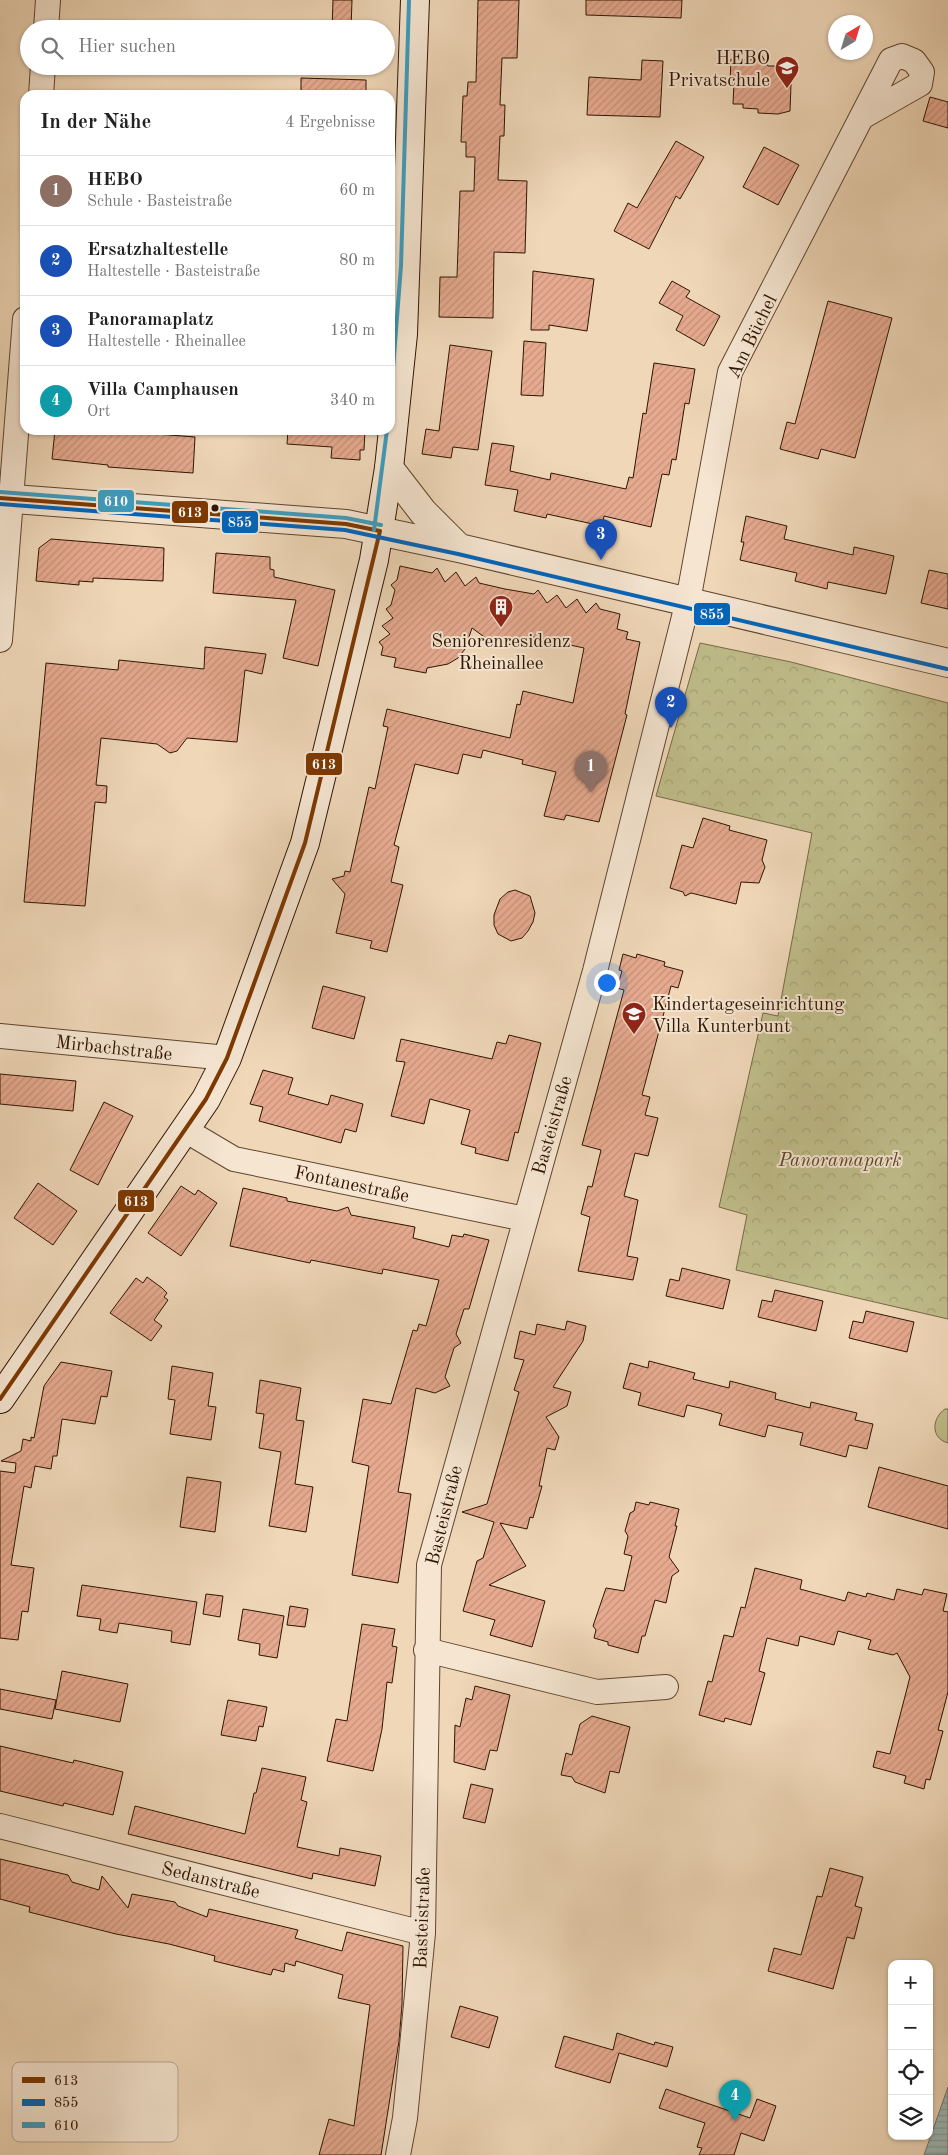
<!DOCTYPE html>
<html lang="de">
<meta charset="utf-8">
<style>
:root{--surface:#fff;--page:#f2f2f2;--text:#222;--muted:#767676;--line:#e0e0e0;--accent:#0f766e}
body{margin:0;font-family:"Old Standard TT",serif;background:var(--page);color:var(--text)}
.controls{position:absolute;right:15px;bottom:15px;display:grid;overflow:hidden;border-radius:10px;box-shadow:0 1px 4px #0004}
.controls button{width:45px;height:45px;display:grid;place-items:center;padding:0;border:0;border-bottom:1px solid var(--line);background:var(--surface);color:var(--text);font:25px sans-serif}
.compass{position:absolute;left:828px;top:15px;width:45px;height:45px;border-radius:50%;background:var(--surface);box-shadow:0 1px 4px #0004;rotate:38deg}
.you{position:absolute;left:606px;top:982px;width:18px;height:18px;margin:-12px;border:4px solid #fff;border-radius:50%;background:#1a73e8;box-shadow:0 0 0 8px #1a73e833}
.badge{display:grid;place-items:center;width:32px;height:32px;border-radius:50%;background:var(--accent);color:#fff;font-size:16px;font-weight:700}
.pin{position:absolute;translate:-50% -41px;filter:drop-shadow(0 1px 2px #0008)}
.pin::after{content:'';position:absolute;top:26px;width:18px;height:15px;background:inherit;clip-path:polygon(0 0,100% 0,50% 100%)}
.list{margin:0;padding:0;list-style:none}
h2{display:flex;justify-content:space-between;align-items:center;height:65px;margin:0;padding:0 20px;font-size:21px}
h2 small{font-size:16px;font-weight:400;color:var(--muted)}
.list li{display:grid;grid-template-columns:32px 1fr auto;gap:15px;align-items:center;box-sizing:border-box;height:70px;padding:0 20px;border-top:1px solid var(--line)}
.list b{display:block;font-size:19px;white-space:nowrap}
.list p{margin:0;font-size:16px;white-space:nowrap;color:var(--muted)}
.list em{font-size:16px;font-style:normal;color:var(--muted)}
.icon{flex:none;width:28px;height:28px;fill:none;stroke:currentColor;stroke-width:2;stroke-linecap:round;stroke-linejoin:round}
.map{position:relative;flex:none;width:948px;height:2155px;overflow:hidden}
.search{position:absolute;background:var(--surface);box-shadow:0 1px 4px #0004;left:20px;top:20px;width:375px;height:55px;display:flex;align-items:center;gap:12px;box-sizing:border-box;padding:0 18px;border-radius:28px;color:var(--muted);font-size:19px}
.panel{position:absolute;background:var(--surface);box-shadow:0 1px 4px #0004;left:20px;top:90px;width:375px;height:345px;border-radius:15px}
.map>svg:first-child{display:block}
</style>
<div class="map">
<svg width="948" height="2155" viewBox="0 0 948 2155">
<defs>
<pattern id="park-crowns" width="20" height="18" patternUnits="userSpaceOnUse" patternTransform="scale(1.25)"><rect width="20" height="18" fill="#bfbd8a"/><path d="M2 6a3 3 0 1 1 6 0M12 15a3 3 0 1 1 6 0" fill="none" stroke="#a4a275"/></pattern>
<pattern id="water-rules" width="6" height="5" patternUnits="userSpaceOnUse" patternTransform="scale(1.25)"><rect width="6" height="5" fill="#9cb8b6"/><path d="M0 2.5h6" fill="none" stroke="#879d9b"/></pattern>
<pattern id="building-hatch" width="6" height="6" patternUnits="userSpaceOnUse" patternTransform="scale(1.25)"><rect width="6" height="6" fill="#e6aa90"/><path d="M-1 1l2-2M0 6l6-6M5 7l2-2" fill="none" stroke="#c6917a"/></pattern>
</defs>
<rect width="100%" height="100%" fill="#efd7b8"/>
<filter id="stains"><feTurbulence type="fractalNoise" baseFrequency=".004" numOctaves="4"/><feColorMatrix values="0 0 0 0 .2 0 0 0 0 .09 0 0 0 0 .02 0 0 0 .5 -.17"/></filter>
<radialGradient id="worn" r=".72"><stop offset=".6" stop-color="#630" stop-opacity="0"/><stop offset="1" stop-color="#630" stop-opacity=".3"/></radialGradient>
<path fill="#bfbd8a" stroke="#776845" d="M945,1409h3v34c-18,-5 -16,-25 -3,-34z"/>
<path fill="url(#park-crowns)" stroke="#776845" d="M700,643l91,19 157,41v616l-212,-49 11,-55 -28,-8 44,-194 15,3 34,-183 -156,-37z"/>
<path fill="url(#water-rules)" stroke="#70766d" d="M948,2087v68h-24z"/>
<path fill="url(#building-hatch)" stroke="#2f1400" d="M333,0h19l-1,29h-19z
M478,0h41l-2,58h-15l-2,47h5l-1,31h-4l-2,44 29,1 -2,72 -31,-1 -1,66 -54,-1 1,-40h17l3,-86h14l1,-34h-9v-15h-5l2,-46h4l1,-14h8z
M586,0h96l-1,18 -95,-3z
M759,51l9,15h17l-1,18h7l-1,27 -12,3 -20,-1v-4l-15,-1v-4h-10l1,-21h-4l1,-24 20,1z
M642,60l21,1 -3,56 -73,-2 2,-38 52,3z
M301,78l65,2v15h-65z
M930,97l18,5v26l-25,-7z
M676,141l28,16 -24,42 -4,-3 -27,53 -35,-18 14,-28 9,5z
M764,147l35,18 -21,40 -35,-18z
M533,271l61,8 -7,52 -38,-6v5h-18z
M672,281l18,10 -4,6 34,19 -16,30 -28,-16 7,-14 -24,-13z
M828,301l64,17 -37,140 -34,-9 -3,10 -38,-10 7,-27 8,2z
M524,341l22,2 -3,53 -22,-1z
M450,345l42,6 -14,99 -25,-3 -2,11 -29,-4 4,-25 13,2z
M654,363l41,6 -6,35 -4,-1 -9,57 -4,-1 -3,16 -7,-1 -11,53 -47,-11 -2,10 -55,-12 -1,4 -32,-7 4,-21 -33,-5 7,-42 22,3 -4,25 40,9 1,-7 75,16 3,-12 4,1 10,-65 3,1z
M55,430h89v3l51,4 -2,36 -85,-6v-2l-56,-6z
M288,430h77l-1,20h-4v10l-29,-2 1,-11 -45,-3z
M746,516l41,10 -3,13 69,16 1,-8 40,9 -8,38 -58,-12 -1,7 -32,-8 2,-8 -57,-13 4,-18h-3z
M51,539l113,9 -1,33 -70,-3v4l-14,-1v4l-43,-4 3,-33z
M216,553l54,4v12l4,1v7l61,13 -17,76 -35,-8 13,-58 -83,-7z
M400,566l32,7 5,-5 8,14 11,-10 9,14 11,-9 3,6 26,6 29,5 4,-4 9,13 10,-8 9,13 11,-9 9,14 10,-10 4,6 20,5 -3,15 11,3 -2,7 14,3 -15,72 2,1 -28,107 -33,-7 -2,5 -20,-4 12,-44 -34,-8 1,-4 -40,-10 -2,8 -18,-4 -5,20 -43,-10 -21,81 5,2 -8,35 12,3 -16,67 -17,-4 2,-7 -36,-8 9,-39 -13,-15 12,-3 1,-5 5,1 19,-85 6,2 13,-62 -5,-1 4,-17 123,29 7,-34 3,1 3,-14 50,12 11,-55 -51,-11 -8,5 -7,-2 -9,5 -11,2 -26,-19 -7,21 -7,9 -10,6 -21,4 -1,5 -32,-6 2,-9 -15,-3 2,-8 -4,-5 11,-8 -8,-8 11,-8 -7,-9 5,-4 4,-15 -4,-5 6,-5z
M929,570l19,4v35l-27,-6z
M205,647l61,7 -4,20 -17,-4 -8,72 -50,-4 -10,13 -7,2 -13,-9 -56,-6 -5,47 11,1 -1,17 -11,-1 -10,104 -61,-4 22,-239 72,7 1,-10 85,9z
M703,818l27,8 -1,4 38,10 -5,20 3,7 -6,16 -18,-1 -5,22 -45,-11 -6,3 -2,-4 -13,-4 12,-43 11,3z
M515,890l15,6 5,17 -2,9 -5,9 -6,7 -11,3 -13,-7 -4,-9v-10l6,-16 8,-7z
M623,954l13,4 1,-4 28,8 -1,4 19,5 -5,17 -7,-2 -29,109 8,2 -5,18 13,3 -10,38 -13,-3 -11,43 14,4 -11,56 11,2 -5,22 -55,-9 12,-54 -9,-3 7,-28 4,1 9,-37 -19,-5 42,-155 -7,-2 5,-17 -3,-1z
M323,986l42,11 -11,42 -42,-11z
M509,1035l32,8 -23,90 -3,-1 -7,29 -33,-8 1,-5 -15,-4 9,-34 -40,-11 -6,25 -33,-8 14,-54 -9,-1 5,-22 91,20 5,-17 9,2z
M263,1070l30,8 -5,16 40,11 3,-10 32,9 -7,28 -11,-3 -4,14 -82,-22 4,-14 -13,-3z
M0,1074l76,7 -3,30 -73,-7z
M104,1102l29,14 -35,69 -28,-15z
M38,1183l39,28 -24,34 -39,-27z
M181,1186l14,9 3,-5 19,13 -36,53 -33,-23z
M243,1188l44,10v3l50,10 11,-4 3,8 64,12 -2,11 36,9 3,-12 11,2 1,-3 25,6 -20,69h-5l-8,25 5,9 -7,5 -9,29 5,9 -15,7 -19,-5 -18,104 13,2 -13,89 -46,-8 17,-109 -17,-4 11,-63 28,5 22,-74 4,1 2,-7 7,2 13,-46 -56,-11 -1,5 -71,-14 -1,3 -80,-17z
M682,1268l48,12 -7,29 -57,-13 4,-17 9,2z
M147,1277l15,11 5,5 -3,4 4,3 -14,20 8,6 -11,15 -41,-28 26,-35 7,5z
M775,1290l48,11 -7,30 -58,-14 4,-17 10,2z
M866,1311l48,11 -7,30 -58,-14 4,-17 10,2z
M567,1321l19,5 -3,15 -30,46 18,5 -4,14 -21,11 13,20 -4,13 -8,-2 -8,38h3l-9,32 -3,-1 -3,12 -27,-6 26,43 -37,19 56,16 -13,46 -42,-12 5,-15 -32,-9 14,-50 6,-3 11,-36 -32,-10 25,-8 32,-112 -5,-2 10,-30 -10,-2 6,-27 15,4 2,-11 28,6z
M649,1361l46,12 -2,6 36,9 1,-7 46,12 -1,6 35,9 1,-6 46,11 -2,7 18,4 -6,25 -18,-4 -3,12 -46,-12 3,-12 -35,-8 -3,12 -46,-12 3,-11 -18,-5 -17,-4 -3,12 -46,-12 3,-12 -18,-5 7,-25 18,5z
M61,1362l51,9 -5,26 -6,-1 -6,28 -33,-5 -5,37h-4l-2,13 -16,-3 -4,22 -7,-2 -13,79 23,3 -6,44 -6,-1 -4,29 -18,-2v-167l15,2 1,-10 -15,-2 20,-10 2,-12 8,2v-4l3,1 10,-52z
M172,1366l41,7 -5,33 8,1 -5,33 -41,-6 5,-34 -7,-1z
M260,1380l41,8 -5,32 8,1 -9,63 18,3 -7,45 -37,-6 12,-74 -22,-4 5,-34 -8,-1z
M879,1467l69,19v43l-80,-22z
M187,1477l34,5 -6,50 -35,-5z
M636,1502l13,3 1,-3 29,7 -4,17h2l-8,31 10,14 -7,5 -6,27 -11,-3 -10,36h-3l-4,17 -30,-8v-3l-14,-4 2,-8 -3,-4 13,-38 18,3 8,-35 -8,-2 4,-18 -3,-5 5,-18 4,-2z
M755,1568l47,12 -2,9 45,12 3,-9 18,5 1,-4 27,7 3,-11 25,6 2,-6 23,5 -4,17 5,1v80l-10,38 5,1 -13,49 -4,-1 -2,10 -20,-6 2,-7 -33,-9 4,-16 13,3 20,-77 -13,-24 -4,2 -25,-6 3,-9 -33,-9 -4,14 -34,-9 -2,10 -31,-8 -8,33 6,2 -14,52 -26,-7 -1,4 -25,-7 9,-34 4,1 12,-47 9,2 8,-30 4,1z
M82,1585l115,17 -7,43 -19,-3 1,-11 -53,-8 -2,10 -18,-3 2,-11 -24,-3z
M206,1594l17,2 -3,21 -17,-3z
M290,1606l18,3 -3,18 -18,-2z
M243,1609l41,7 -7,42 -18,-3 1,-11 -22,-4z
M362,1624l33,5 -3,17 5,1 -5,36 -5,-1 -5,47 -9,42 -46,-10 9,-42 11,2z
M62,1671l66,13 -8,38 -65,-13z
M475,1686l35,9 -13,56 -7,-1 -5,20 -31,-8 1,-37 5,2 6,-29 6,2z
M0,1689l56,11 -4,19 -52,-10z
M228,1700l39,7 -4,20 -4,-1 -3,15 -35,-6z
M592,1716l38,11 -11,46 -9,-2 -5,22 -30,-11 -3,-5 -11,-2 5,-22 6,2 8,-31z
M0,1746l73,17 1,-3 49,12 -10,43 -49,-12 -1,3 -63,-15z
M262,1768l44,9 -5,23 6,2 -10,45 42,9 1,-8 41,8 -6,30 -62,-13 -1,6 -184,-45 7,-28 110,28 9,-41h2z
M471,1784l22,5 -8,34 -22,-5z
M0,1859l68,16 4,7 27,8 3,-14 26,32 4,-14 43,8 3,4 29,11 2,-8 89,21 -3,8 47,13 5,-19 56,14 -1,59 -3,36 -18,114h-62l10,-36 25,7 16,-121 -32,-7 5,-23 -47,-14 -1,5 -10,-3 -1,9 -11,-3 -2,6 -57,-14 1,-5 -46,-12 -53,-10 -87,-22 1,-5 -30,-8z
M830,1868l33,9 -8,29 7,2 -8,31 -7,-2 -14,52 -65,-18 6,-23 27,7 16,-59 5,1z
M460,2006l38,11 -9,31 -38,-11z
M617,2033l37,12 1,-3 18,5 -6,20 -48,-14 -9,30 -55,-16 9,-31 49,14z
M666,2089l84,29 7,-19 19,7 -12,35 -23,-8 -7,22h-35l3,-7 -5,-1 8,-24 -46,-15z"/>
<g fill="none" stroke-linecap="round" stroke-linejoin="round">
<defs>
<path id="minor" d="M46,29l2,-29
M41,95l2,-29
M0,640l25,-321
M0,1036l227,22
M185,1130l49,29 291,60
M426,1650l171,42 69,-5
M0,1826l423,107
M398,2155l7,-37 18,-185 6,-368 166,-594 93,-370 42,-229 161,-312 11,-4 12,5 8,11 -2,12 -58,33"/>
<path id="tertiary" d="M389,468l34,44 36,36
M0,498l346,26 113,24 489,115"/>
<path id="secondary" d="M0,1399l206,-300 21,-41 78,-215 69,-283 15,-92 14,-134 12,-334"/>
</defs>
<use href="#minor" stroke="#5f452e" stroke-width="26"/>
<use href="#tertiary" stroke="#5f452e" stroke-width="30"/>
<use href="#secondary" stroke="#2f1400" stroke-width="30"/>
<use href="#minor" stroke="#f5e5d1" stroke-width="24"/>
<use href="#tertiary" stroke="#f5e5d1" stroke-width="28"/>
<use href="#secondary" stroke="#f5e5d1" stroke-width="28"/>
<defs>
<path id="bus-1" d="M0,498l346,26 34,7
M0,1399l206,-300 21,-41 78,-215 75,-312"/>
<path id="bus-2" d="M0,504l345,26 113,24 489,115"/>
<path id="bus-3" d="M390,407l11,-141 8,-266
M0,492l346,26 35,7
M374,530l13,-100"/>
</defs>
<use href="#bus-1" stroke="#f5e5d1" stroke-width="8"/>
<use href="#bus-2" stroke="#f5e5d1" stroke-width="8"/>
<use href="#bus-3" stroke="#f5e5d1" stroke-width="8"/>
<use href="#bus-1" stroke="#7d3801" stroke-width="4"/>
<use href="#bus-2" stroke="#0065bd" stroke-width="4"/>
<use href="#bus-3" stroke="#3d9dbf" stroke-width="4"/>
</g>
<defs>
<symbol id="school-pin" viewBox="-11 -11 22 30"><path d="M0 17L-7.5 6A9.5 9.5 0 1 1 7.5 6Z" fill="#8f2418" stroke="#f5e5d1"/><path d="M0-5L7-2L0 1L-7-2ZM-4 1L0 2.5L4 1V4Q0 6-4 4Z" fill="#fff"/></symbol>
<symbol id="building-pin" viewBox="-11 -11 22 30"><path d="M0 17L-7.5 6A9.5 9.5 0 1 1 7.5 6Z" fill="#8f2418" stroke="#f5e5d1"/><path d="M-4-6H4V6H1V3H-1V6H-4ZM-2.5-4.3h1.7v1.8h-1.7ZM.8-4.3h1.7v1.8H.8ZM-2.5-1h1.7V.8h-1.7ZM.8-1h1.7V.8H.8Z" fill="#fff"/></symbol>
</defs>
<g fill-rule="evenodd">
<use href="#school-pin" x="773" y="54" width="28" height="38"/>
<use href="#building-pin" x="487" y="593" width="28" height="38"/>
<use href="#school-pin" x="620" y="1000" width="28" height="38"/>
</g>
<circle fill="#2f1400" stroke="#f5e5d1" stroke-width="2" cx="215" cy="508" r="4.5"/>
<g text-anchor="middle" stroke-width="4" stroke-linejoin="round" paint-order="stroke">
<g font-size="19" fill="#2f1400" stroke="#f5e5d1" text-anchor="end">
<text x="770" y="64">HEBO<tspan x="770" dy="22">Privatschule</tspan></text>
<text x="501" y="647" text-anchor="middle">Seniorenresidenz<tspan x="501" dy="22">Rheinallee</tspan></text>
<text x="652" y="1010" text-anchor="start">Kindertageseinrichtung<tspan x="652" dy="22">Villa Kunterbunt</tspan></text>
</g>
<g font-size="19" fill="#2f1400" stroke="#f5e5d1">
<text transform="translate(751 336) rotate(-64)" y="7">Am Büchel</text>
<text transform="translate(114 1047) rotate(6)" y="7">Mirbachstraße</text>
<text transform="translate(551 1125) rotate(-74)" y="7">Basteistraße</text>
<text transform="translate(352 1183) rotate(12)" y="7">Fontanestraße</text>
<text transform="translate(443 1515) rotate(-76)" y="7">Basteistraße</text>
<text transform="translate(211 1879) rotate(14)" y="7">Sedanstraße</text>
<text transform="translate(421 1918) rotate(-88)" y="7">Basteistraße</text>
</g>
<g font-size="19" font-style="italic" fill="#5a4729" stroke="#f5e5d1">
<text x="840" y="1166">Panoramapark</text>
</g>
</g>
<rect x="12" y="2062" width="166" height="80" rx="8" fill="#f5e5d1" stroke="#baa692" stroke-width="1"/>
<rect x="22" y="2077" width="23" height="6" fill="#7d3801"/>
<rect x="22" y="2099" width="23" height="7" fill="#0065bd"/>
<rect x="22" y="2122" width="23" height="6" fill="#3d9dbf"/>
<g font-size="14" fill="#2f1400">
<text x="54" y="2085">613</text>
<text x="54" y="2107">855</text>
<text x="54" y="2130">610</text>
</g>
<g stroke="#f5e5d1" stroke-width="2">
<rect x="97" y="489" width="38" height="24" rx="5" fill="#3d9dbf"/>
<rect x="171" y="500" width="38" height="24" rx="5" fill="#7d3801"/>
<rect x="221" y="510" width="38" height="24" rx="5" fill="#0065bd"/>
<rect x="693" y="602" width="38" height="24" rx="5" fill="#0065bd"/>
<rect x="305" y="752" width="38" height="24" rx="5" fill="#7d3801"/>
<rect x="117" y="1189" width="38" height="24" rx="5" fill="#7d3801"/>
</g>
<g font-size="14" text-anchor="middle" font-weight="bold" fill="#fff">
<text x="116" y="506">610</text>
<text x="190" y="517">613</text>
<text x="240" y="527">855</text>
<text x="712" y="619">855</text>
<text x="324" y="769">613</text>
<text x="136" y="1206">613</text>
</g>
<rect width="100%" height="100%" filter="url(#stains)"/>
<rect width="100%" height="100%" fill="url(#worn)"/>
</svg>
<div class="controls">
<button>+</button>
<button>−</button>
<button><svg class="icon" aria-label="locate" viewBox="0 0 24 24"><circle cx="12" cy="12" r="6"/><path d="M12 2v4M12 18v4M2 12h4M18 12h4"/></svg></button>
<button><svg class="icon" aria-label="layers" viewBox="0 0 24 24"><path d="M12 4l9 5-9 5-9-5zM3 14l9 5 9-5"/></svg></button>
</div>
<svg class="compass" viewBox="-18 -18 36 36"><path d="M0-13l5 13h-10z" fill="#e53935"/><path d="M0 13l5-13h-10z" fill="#767676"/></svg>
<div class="you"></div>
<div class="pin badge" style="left:591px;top:792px;background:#8d6e63">1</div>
<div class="pin badge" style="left:671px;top:728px;background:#1a4fb4">2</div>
<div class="pin badge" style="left:601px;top:560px;background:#1a4fb4">3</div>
<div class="pin badge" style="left:735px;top:2121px;background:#0f9aa8">4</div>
<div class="search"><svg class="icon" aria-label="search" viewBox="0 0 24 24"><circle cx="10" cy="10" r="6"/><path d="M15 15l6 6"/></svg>Hier suchen</div>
<section class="panel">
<h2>In der Nähe<small>4 Ergebnisse</small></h2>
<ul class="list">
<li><span class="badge" style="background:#8d6e63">1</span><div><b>HEBO</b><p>Schule · Basteistraße</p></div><em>60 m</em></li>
<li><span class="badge" style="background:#1a4fb4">2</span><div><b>Ersatzhaltestelle</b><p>Haltestelle · Basteistraße</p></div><em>80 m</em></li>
<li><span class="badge" style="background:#1a4fb4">3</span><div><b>Panoramaplatz</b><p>Haltestelle · Rheinallee</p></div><em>130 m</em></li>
<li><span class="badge" style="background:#0f9aa8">4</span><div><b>Villa Camphausen</b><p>Ort</p></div><em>340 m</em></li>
</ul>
</section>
</div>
